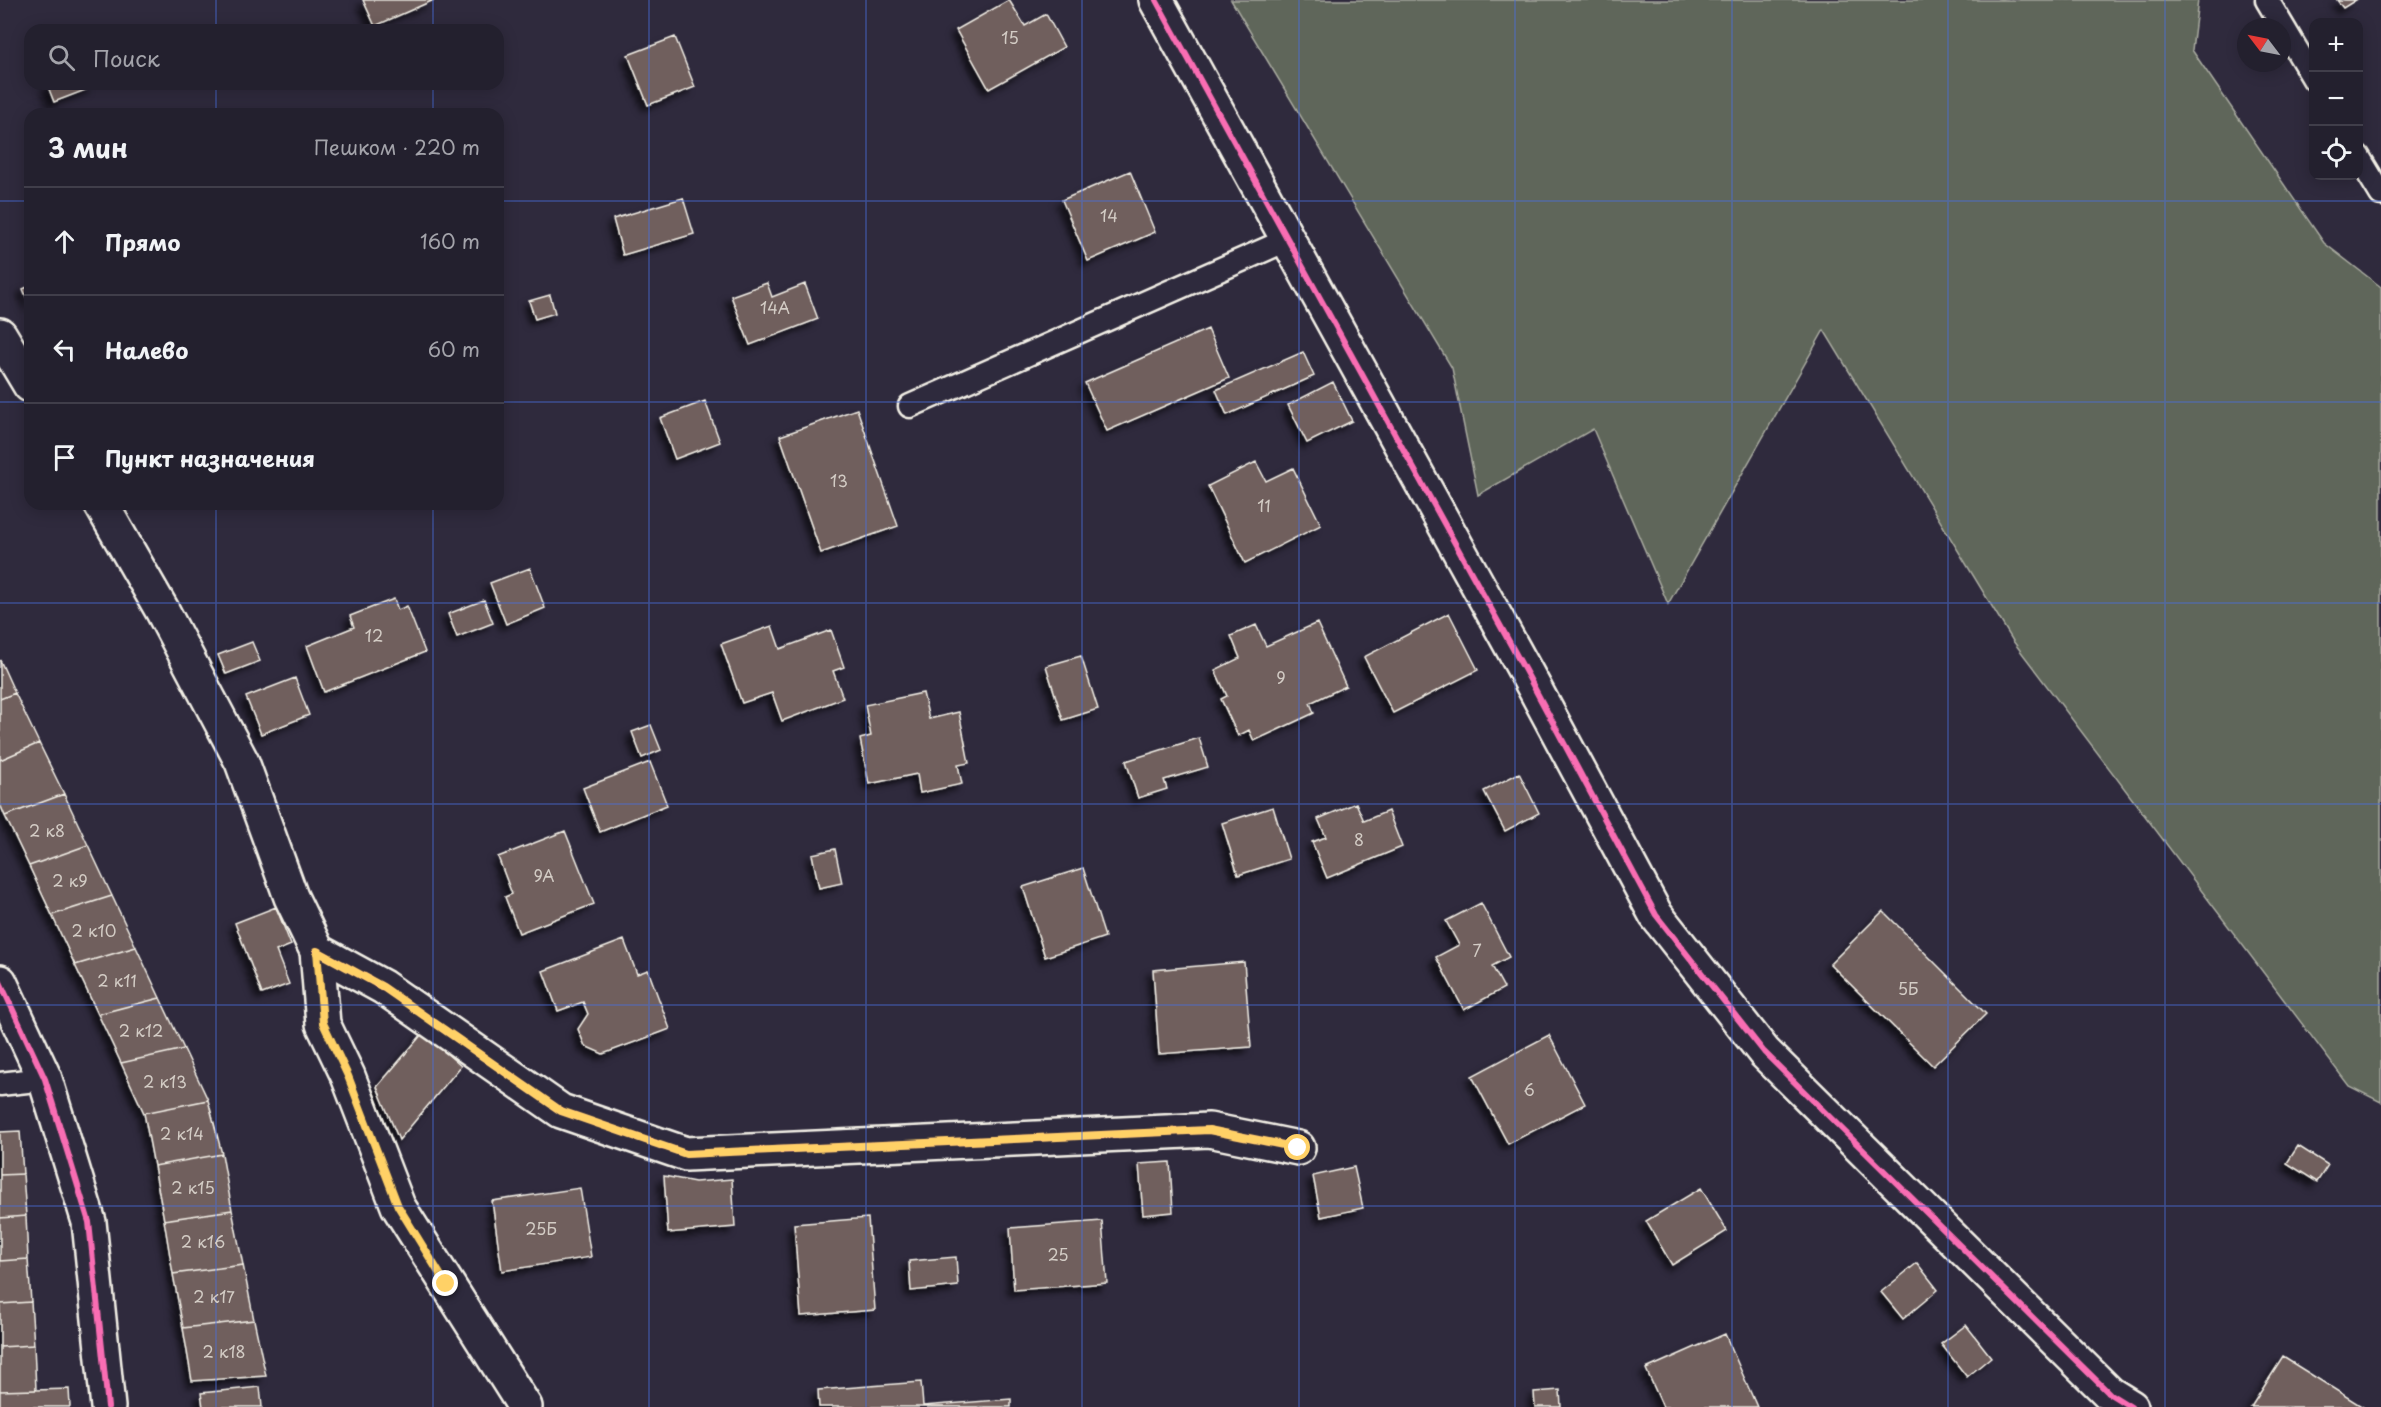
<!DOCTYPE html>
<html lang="ru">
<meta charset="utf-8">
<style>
:root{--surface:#23202e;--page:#2b2836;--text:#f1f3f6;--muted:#a3a3aa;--line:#403e4a}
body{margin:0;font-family:"Playpen Sans",sans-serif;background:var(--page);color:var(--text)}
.controls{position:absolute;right:18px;top:18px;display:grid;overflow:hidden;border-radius:12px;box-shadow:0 3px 15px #0003}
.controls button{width:54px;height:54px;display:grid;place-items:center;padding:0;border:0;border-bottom:2px solid var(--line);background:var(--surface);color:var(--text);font:30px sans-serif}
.compass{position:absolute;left:2237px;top:18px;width:54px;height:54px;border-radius:50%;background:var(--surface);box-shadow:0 3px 15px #0003;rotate:302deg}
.stop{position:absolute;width:18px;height:18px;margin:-14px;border:4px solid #ffd166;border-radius:50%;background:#fff}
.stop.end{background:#ffd166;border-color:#fff;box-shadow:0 2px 6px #0008}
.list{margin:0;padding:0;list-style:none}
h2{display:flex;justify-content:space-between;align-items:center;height:78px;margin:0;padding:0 24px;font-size:26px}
h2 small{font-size:20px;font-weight:400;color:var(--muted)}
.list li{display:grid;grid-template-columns:39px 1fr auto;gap:18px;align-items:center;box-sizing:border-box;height:108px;padding:0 24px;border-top:2px solid var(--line)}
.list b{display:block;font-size:22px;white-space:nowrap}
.list em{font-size:20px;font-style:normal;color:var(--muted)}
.icon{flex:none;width:33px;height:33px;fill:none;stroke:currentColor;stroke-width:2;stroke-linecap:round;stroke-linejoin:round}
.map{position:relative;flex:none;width:2381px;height:1407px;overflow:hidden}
.search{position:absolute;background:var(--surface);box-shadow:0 3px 15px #0003;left:24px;top:24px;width:480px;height:66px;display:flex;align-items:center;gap:15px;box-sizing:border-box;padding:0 21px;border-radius:18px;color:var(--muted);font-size:22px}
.panel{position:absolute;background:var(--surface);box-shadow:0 3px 15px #0003;left:24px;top:108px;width:480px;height:402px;border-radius:18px}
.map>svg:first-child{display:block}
</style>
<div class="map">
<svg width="2381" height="1407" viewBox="0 0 2381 1407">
<defs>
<filter id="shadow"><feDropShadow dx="-5.5" dy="5.5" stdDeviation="3" flood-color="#0009"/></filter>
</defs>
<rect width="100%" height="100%" fill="#2f2a3d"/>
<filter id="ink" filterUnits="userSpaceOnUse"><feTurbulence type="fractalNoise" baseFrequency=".0167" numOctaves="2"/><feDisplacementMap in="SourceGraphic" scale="12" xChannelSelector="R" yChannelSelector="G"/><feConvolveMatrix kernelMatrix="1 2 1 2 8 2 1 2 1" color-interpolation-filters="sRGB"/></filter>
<g filter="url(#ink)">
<path fill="#5f665a" stroke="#aaaca1" stroke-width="1.5" d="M1231,0h967l-6,50 132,193 57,44v815l-32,-16 -336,-445 -189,-311 -156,274 -75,-175 -115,66 -26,-127z"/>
<path fill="#705e5d" stroke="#f4f1e8" stroke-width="1.5" filter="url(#shadow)" d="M363,0h71l-59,26z
M1009,0l16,26 21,-12 18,33 -75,42 -33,-59z
M2337,0h19l-13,8z
M675,37l20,50 -47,18 -20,-50z
M47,84h45l1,3 -39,15z
M1130,171l25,61 -67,29 -26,-61z
M683,198l11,36 -71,21 -10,-36z
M767,283l5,14 33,-13 13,35 -68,26 -19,-49z
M30,286v20l-7,-17z
M550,295l5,18 -20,6 -6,-18z
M1208,329l21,49 -122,53 -22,-48z
M1303,352l11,24 -87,39 -11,-25z
M1333,382l19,39 -45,22 -19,-38z
M705,401l15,41 -45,17 -15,-41z
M857,409l41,117 -77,27 -41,-117z
M1256,462l10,19 27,-13 28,57 -76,38 -37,-77z
M530,568l15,40 -39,16 -16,-41z
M394,599l4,11 9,-4 18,46 -101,40 -17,-46 47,-19 -4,-11z
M484,600l9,23 -36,14 -9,-23z
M1449,613l29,57 -85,43 -29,-56z
M1317,623l29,63 -36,17 4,10 -60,28 -5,-11 -11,6 -17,-37 6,-3 -12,-26 25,-12 -9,-22 25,-11 10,21z
M772,626l8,23 51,-19 13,37 -11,4 10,27 -61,23 -10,-28 -30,10 -21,-59z
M252,642l8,19 -34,13 -8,-19z
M1081,656l17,53 -35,11 -17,-54z
M0,660l15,33 -15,6z
M295,678l14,37 -48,19 -15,-37z
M15,693l24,50 -39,17v-61z
M923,693l6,26 30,-7 10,51 -11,2 4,19 -42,9 -3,-19 -48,10 -9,-45 11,-3 -6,-31z
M651,725l10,25 -19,8 -10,-26z
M1199,738l9,29 -44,13 3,9 -29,9 -12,-37z
M39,743l25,51 -59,22 -5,-12v-44z
M650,762l17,43 -67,27 -17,-44z
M1519,773l20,40 -34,18 -21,-40z
M64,794l24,51 -59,21 -24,-50z
M1356,803l8,18 24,-10 14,36 -75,31 -15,-36 14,-5 -8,-18z
M1273,807l16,52 -51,16 -16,-52z
M565,831l29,73 -75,29 -14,-36 7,-3 -14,-37z
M88,845l24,51 -60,19 -23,-49z
M835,849l7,34 -23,5 -7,-34z
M1083,868l22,69 -60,20 -22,-70z
M112,896l24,51 -61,18 -23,-50z
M1481,903l28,54 -17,9 12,22 -40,22 -28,-53 23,-12 -13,-24z
M276,907l15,38 -15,6 13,33 -27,10 -27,-71z
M1883,911l103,103 -53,52 -103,-102z
M624,940l13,34 11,-4 22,59 -67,25 -18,-8 -7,-17 10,-15 -5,-12 -25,9 -15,-40z
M136,947l24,51 -62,16 -23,-49z
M1244,962l7,85 -92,7 -6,-84z
M160,998l24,51 -63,14 -23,-49z
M423,1033l38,33 -62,74 -22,-53z
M1549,1035l36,69 -77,40 -36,-68z
M184,1049l24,51 -64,13 -23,-50z
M208,1100l14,54 -68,12 -10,-53z
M20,1131l3,43 -23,1v-43z
M2298,1146l30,19 -11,17 -30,-19z
M222,1154l10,56 -68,10 -10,-54z
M1170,1162l3,50 -30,3 -4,-51z
M1354,1167l9,41 -42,9 -8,-41z
M23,1174l3,42 -26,2v-43z
M664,1176l31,6 37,-3 3,48 -67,6z
M580,1188l11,69 -89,14 -10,-70z
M1701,1188l26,43 -55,34 -26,-44z
M232,1210l11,55 -70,9 -9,-54z
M26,1216l2,43 -28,2v-43z
M868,1218l7,92 -74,6 -7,-92z
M1102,1221l5,62 -93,7 -4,-62z
M956,1257l2,29 -47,5 -2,-30z
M28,1259l3,43 -31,2v-43z
M1917,1263l21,27 -35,29 -22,-27z
M243,1265l11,55 -71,8 -10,-54z
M31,1302l3,43 -34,2v-43z
M254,1320l12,56 -74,5 -9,-53z
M1966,1325l25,32 -24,20 -26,-33z
M1725,1334l32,73h-94l-17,-38z
M34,1345l2,45 -36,1v-44z
M2283,1357l80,50h-112z
M921,1382l2,24 88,-7v8h-192l-1,-17z
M260,1387l2,20h-59l-2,-14z
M69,1389l1,18h-70v-16z
M1560,1390l1,17h-26l-1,-15z"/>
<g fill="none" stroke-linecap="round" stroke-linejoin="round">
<defs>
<path id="service" d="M2267,0l47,79
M2358,156l23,38
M910,406l377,-166
M0,1084l45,-5"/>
<path id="minor" d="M1156,0l372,676 128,239 108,137 346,342 21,13
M0,335l30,50
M101,504l61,106 80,152 49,135 26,54 6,73 25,52 50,130 127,201
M317,951l66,36 178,124 125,43 523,-24 89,18
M0,982l45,97 44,143 19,185"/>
</defs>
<use href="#service" stroke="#f4f1e8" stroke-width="27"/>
<use href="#minor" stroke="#f4f1e8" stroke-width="38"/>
<use href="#service" stroke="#2f2a3d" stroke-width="22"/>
<use href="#minor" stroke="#2f2a3d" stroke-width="33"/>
<defs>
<path id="cycleway" d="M1156,0l372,676 128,239 108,137 346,342 21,13
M317,951l66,36 178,124 125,43 523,-24 89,18
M0,982l45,97 44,143 19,185"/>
</defs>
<use href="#cycleway" stroke="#2f2a3d" stroke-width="10"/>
<use href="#cycleway" stroke="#f96db3" stroke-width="6"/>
</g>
</g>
<g fill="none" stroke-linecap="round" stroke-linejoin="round" filter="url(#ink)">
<path stroke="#ffd166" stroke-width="8" d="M446,1284l-48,-78 -50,-130 -25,-53 -6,-72 66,36 178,124 125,43 523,-24 89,18"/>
</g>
<path fill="none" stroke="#486fdb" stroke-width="1.5" stroke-opacity="0.55" d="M216,0v30M433,0v30M649,0v1407M866,0v1407M1082,0v1407M1299,0v1407M1515,0v1407M1732,0v1407M1948,0v1407M2165,0v1407M216,84v30M433,84v30M0,201h30M498,201h1883M0,402h30M498,402h1883M216,504v903M433,504v903M0,603h2381M0,804h2381M0,1005h2381M0,1206h2381"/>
<g text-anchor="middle" stroke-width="4.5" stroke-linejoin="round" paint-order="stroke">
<g font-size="16" fill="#d3ccc5">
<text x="1010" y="44">15</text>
<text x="1109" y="222">14</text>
<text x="775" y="314">14А</text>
<text x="839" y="487">13</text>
<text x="1264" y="512">11</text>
<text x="374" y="642">12</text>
<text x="1281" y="684">9</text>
<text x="47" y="837">2 к8</text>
<text x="1359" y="846">8</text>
<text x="544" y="882">9А</text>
<text x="70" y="887">2 к9</text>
<text x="94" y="937">2 к10</text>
<text x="1477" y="957">7</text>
<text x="117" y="987">2 к11</text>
<text x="1908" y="995">5Б</text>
<text x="141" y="1037">2 к12</text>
<text x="165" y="1088">2 к13</text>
<text x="1529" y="1096">6</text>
<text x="182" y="1140">2 к14</text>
<text x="193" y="1194">2 к15</text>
<text x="541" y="1235">25Б</text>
<text x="203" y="1248">2 к16</text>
<text x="1058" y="1261">25</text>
<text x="214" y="1303">2 к17</text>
<text x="224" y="1358">2 к18</text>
</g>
</g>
</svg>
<div class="controls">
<button>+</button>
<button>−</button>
<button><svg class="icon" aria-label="locate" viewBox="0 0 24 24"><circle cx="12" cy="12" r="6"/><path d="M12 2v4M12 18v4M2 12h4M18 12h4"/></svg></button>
</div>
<svg class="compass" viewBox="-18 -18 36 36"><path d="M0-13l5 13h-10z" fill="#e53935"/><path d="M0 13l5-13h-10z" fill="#a3a3aa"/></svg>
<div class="stop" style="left:1298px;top:1148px"></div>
<div class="stop end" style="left:446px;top:1284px"></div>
<div class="search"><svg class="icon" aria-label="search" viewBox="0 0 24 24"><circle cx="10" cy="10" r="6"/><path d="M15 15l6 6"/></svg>Поиск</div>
<section class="panel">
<h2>3 мин<small>Пешком · 220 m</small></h2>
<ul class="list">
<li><svg class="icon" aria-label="ahead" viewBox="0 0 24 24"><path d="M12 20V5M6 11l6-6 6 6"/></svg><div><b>Прямо</b></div><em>160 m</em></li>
<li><svg class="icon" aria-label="left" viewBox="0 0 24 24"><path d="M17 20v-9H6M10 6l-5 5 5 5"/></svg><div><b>Налево</b></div><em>60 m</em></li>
<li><svg class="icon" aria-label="arrive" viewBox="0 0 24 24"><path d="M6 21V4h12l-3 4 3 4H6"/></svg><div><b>Пункт назначения</b></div></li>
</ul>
</section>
</div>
